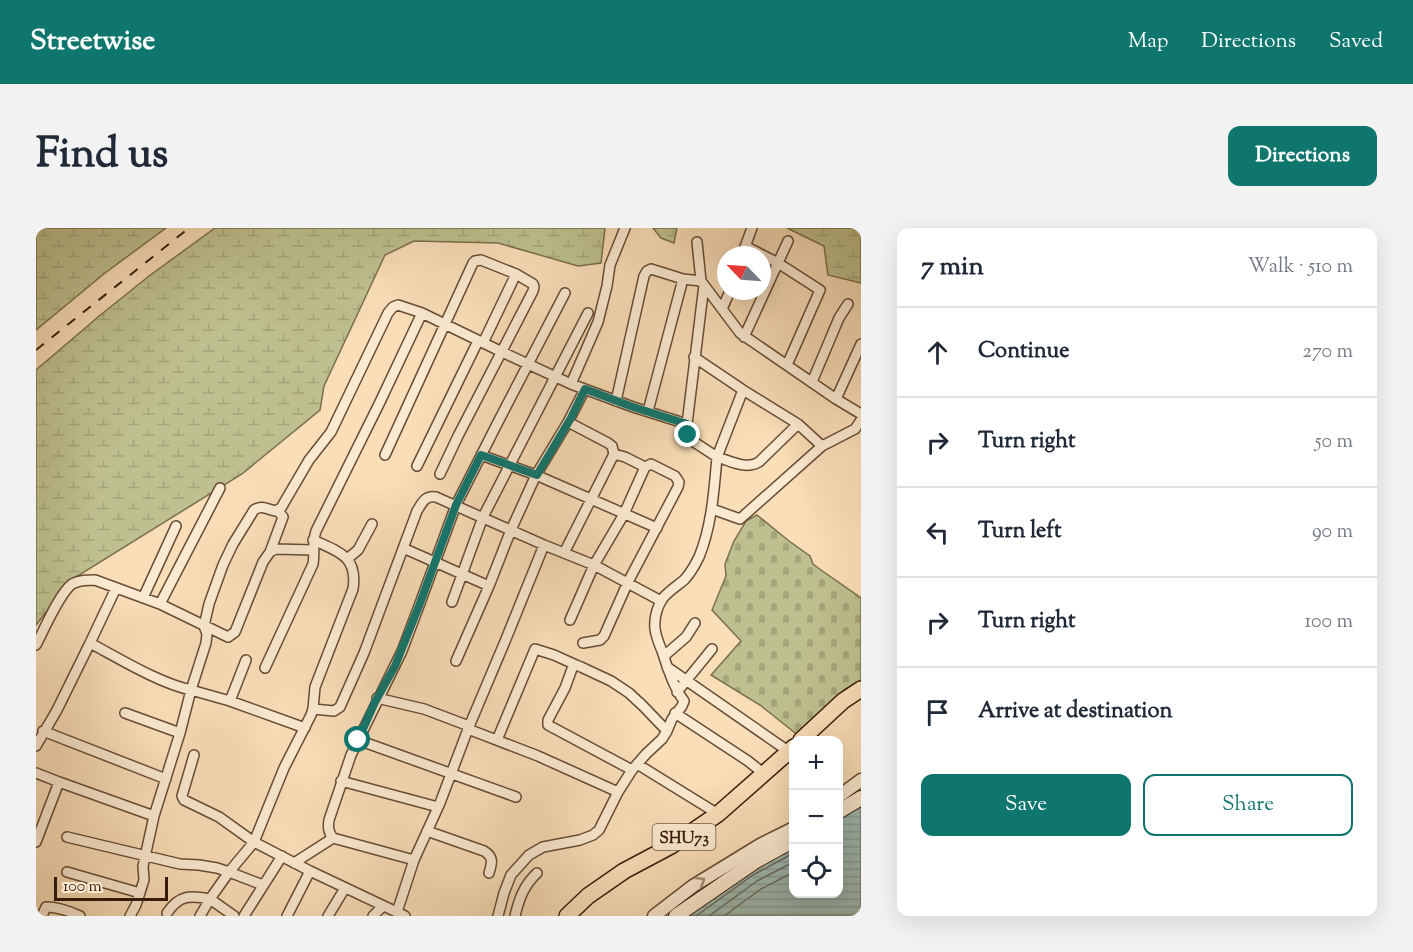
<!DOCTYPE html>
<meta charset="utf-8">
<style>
:root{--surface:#fff;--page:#f2f2f3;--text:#1f2937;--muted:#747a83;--line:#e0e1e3;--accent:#0f766e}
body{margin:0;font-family:"Sorts Mill Goudy",serif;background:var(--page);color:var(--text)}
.controls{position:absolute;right:18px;bottom:18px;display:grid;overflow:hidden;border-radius:12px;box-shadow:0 6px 24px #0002}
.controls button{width:54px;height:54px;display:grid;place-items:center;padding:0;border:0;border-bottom:2px solid var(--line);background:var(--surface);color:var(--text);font:30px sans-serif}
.compass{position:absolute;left:681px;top:18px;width:54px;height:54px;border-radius:50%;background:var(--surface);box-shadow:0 6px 24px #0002;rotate:295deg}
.scale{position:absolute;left:18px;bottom:15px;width:114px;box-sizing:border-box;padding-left:6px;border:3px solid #361c09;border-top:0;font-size:16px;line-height:21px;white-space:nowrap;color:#361c09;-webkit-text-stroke:4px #fbead1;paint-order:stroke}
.stop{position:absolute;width:18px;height:18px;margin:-14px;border:4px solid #0f766e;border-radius:50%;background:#fff}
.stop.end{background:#0f766e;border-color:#fff;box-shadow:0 2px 6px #0008}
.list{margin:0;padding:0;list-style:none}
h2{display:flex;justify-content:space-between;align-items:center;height:78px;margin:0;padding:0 24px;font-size:26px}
h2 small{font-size:20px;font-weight:400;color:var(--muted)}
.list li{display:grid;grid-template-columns:39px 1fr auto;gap:18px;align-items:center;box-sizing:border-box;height:90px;padding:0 24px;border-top:2px solid var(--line)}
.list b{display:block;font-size:22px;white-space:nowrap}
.list em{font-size:20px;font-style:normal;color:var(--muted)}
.actions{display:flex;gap:12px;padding:18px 24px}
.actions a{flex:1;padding:14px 0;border:2px solid var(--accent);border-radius:12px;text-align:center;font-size:21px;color:var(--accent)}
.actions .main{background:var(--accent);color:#fff}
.icon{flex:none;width:33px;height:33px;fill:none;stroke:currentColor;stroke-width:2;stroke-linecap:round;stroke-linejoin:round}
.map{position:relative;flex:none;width:825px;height:688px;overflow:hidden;border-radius:12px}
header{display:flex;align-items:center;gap:36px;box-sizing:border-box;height:84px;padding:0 30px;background:var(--accent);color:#fff}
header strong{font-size:28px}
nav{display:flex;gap:33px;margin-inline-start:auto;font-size:21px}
.intro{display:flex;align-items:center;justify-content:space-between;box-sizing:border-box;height:144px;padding:0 36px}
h1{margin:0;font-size:42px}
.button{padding:15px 27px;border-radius:12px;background:var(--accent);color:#fff;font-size:21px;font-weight:700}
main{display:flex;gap:36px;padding:0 36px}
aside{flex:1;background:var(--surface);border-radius:12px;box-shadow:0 6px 24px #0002}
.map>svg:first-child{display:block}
</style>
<header>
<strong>Streetwise</strong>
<nav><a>Map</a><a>Directions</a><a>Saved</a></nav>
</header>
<div class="intro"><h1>Find us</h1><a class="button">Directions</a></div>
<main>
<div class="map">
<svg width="825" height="688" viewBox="0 0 825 688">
<defs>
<pattern id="wetland-marsh" width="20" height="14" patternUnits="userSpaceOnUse" patternTransform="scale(1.5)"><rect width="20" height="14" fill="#bec18f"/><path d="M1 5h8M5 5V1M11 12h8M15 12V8" fill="none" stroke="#a4a57a"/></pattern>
<pattern id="cemetery-stones" width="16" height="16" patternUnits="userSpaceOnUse" patternTransform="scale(1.5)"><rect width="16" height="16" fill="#bec18f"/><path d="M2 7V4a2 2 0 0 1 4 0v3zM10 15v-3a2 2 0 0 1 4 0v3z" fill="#a4a57a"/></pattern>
<pattern id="water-rules" width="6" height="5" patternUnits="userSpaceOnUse" patternTransform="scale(1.5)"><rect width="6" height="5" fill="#9ebbb4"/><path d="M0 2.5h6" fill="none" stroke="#89a099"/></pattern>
</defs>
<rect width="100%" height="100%" fill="#f9deb8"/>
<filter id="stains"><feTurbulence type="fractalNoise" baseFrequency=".00333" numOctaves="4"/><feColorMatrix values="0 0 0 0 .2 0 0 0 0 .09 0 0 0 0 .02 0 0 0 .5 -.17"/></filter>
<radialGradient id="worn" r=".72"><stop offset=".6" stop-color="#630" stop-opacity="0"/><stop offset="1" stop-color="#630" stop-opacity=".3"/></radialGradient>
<path fill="url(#wetland-marsh)" stroke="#7a6e4c" stroke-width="1.5" d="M7,0h123l-61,45 -69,57v-96z
M179,0h390l-4,35 -23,3 -80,-23 -84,-2 -29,14 -61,131 -4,24 -78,64 -171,106 -35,45v-255l62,-53 51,-41z
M617,0h24l-3,15 -13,-5z
M751,0h74v55l-33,-8 -4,-29z"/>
<path fill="url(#cemetery-stones)" stroke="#7a6e4c" stroke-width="1.5" d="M721,287l32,26 21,15 3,8 8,6 40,28v82l-17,10 -45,46 -39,-31 -49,-30 30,-34 -29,-31 14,-34 -1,-12 9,-23 12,-20z"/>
<path fill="url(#water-rules)" stroke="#747b70" stroke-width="1.5" d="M825,578v110h-174l63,-46 43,-24 1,48h44l1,-74z"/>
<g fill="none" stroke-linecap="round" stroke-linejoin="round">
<path stroke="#6a6c5e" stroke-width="1.5" d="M660,688l57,-41 41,-22
M673,688l48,-35 37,-19
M688,688l37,-27 33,-17"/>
<defs>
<path id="minor" d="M661,14l4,39 39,52 96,66 25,15
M709,18l33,17 42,27 -33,75
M706,27l10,-27
M686,81l8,-18
M708,109l44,-96
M658,129l49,33 55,34
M776,154l27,-64 9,-14
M535,156l27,-62 9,-36 3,-21 15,-37
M707,162l-26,67c14,4 29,13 42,5l39,-38 24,22
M800,171l25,-55
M580,173l28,-125 3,-5 4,-2 32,10 18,2
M612,183l35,-132
M578,226l11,3 20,10
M349,227l88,-192 2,-2 6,-1 35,14 -33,69
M445,227l55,20 121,53
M381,238l61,-125
M404,246l18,-38 75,-145 1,-4 -1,-3 -17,-10
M676,281l28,10 82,-73 33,-17 6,-9
M367,320l86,38
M234,324l13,-35 -5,-6
M528,325l50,-99 -2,-8 -4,-3 -40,-21 17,-33
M311,331l11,-9 14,-26
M107,370l33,-72
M416,374l31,-85 105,-204
M124,376l60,-116
M534,392l24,-55 30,-51 21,-47 6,-3 24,12 4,6 -1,5 -50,95 -24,54 -4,4 -17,3
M54,415l26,-55
M0,417c8,-15 23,-51 36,-61 7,-4 15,-4 23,-4l65,24 68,33 7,-5 28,-70 7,-10 6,-3 37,1
M628,428l22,-19 9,-14
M420,433l33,-75 22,-56 25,-55 32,-53
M631,439l121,84
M229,440l48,-104c2,-11 -1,-22 3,-33l64,-129 42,-89
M641,464l35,-43
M341,470l47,11 45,17
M194,473l16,-41
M277,481l2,-22 38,-98c5,-33 -14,-37 -40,-49
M89,485l55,20
M639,485l73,48 15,12
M432,501l70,27 80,36
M7,503l123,48
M322,512l158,57
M461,512l38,-91 19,6 22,10
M0,518l21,-36 33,-67c30,16 69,40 101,47l15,-47 1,-9 -3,-8 5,-22 14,-39 10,-21 21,-34c7,-5 13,-1 21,1l6,-3 28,-48 22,-28 57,-119 5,-6 5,-2 24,8 80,39 69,32 62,23 54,17
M158,527l-12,41 2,4 35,17 35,25 56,29 95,45
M601,536l81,50
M596,542l-84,-45v-5l17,-32 8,-22 3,-1 5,2 30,14 18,12 14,13 24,25
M0,545l23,9 -23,60
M305,553l97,26
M23,554l95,34
M391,603l57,20c10,6 8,12 5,22
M31,609l113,27 19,1 18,3 12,4 34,13
M378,632l-81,-22c-5,-6 -5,-11 -4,-18l22,-65 51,-104 17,-45 37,-101 41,-81 68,-131
M258,635l39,-25
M31,644l73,21
M361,684l17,-52 26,-57 28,-74 38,-90 38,-94
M131,685c12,-18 23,-18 43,-14l19,-27 25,-30 30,-74 27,-53 2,-6 21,2 6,-4 24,-54 53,-142c5,-8 8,-16 19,-14l108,48 50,20 67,36
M6,688l4,-9c11,0 23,4 34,9
M94,688l6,-11 8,-25 -1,-14 11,-50 26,-83 11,-43 39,11 75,27
M164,688l10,-17 24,17
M208,688l38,-60
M251,688l23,-45
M292,688l17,-28
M337,688l10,-10
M462,688l6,-23 7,-18 18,-20 14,-8 37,-7 13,-5 6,-5 19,-38 14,-22 14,-16 16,-15 5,-8 5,-12 10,-13 2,-5c-11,-15 -16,-32 -22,-50 -3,-7 -6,-15 -7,-22 -1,-11 2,-22 8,-31 6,-7 14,-12 21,-18 6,-6 11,-15 15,-23 13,-32 15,-67 18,-100l-26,-17 -3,-5 -1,-11 17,-139
M479,688c4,-17 9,-31 22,-43"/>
<path id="tertiary" d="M802,569l23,-17
M618,688l39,-30 67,-41 34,-17"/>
<path id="secondary" d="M802,584l23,-14
M640,688l80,-55 38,-21"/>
<path id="primary" d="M765,512l42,-39 18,-12
M531,688l21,-20 36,-25 47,-25 47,-32 76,-67"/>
</defs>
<use href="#minor" stroke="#674c35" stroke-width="12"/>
<use href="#tertiary" stroke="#674c35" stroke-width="15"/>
<use href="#secondary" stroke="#361c09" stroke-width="16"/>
<use href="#primary" stroke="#361c09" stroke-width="18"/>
<use href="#minor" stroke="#fbead1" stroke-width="9"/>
<use href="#tertiary" stroke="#fbead1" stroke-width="12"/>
<use href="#secondary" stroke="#fbead1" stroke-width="14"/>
<use href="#primary" stroke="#f9deb8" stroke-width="15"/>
<path stroke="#361c09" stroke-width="2" stroke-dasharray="10 10" stroke-linecap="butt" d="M0,122l153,-122"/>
</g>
<defs><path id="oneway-chevron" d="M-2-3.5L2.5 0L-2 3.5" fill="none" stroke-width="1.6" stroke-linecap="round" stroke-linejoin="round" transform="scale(1.5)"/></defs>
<use stroke="#a28d77" href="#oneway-chevron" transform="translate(665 653) rotate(-32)"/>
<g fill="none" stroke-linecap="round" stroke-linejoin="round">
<path stroke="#0f766e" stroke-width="8" d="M322,512l17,-38 20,-36 24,-60 37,-101 25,-50 56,20 34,-57 14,-29 48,18 54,17 1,11"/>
</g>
<g text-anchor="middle" stroke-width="6" stroke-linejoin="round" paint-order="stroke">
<rect fill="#fbead1" stroke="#715a45" stroke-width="1.5" x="616.5" y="596" width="63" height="26" rx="4.5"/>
<g font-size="16" font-weight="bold" fill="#361c09">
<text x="648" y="615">SHU73</text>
</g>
</g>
<rect width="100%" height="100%" filter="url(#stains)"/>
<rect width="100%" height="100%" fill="url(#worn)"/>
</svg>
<div class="controls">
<button>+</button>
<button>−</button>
<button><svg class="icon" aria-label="locate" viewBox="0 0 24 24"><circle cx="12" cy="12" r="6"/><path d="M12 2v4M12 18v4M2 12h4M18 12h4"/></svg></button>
</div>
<svg class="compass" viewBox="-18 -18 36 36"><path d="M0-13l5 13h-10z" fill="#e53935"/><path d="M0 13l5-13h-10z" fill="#747a83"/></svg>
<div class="scale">100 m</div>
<div class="stop" style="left:322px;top:512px"></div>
<div class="stop end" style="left:652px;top:207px"></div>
</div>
<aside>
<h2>7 min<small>Walk · 510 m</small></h2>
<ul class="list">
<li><svg class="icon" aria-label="ahead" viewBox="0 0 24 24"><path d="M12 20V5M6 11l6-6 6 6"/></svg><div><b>Continue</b></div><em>270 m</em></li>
<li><svg class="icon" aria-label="right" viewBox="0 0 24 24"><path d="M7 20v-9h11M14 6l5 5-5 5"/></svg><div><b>Turn right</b></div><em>50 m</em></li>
<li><svg class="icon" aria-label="left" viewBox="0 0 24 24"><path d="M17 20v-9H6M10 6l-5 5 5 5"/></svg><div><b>Turn left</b></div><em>90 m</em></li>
<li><svg class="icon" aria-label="right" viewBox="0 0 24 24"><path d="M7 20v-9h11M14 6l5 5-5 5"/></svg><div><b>Turn right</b></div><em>100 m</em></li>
<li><svg class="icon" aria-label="arrive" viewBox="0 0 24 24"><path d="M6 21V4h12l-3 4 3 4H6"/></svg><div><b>Arrive at destination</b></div></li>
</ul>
<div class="actions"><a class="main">Save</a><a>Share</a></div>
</aside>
</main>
